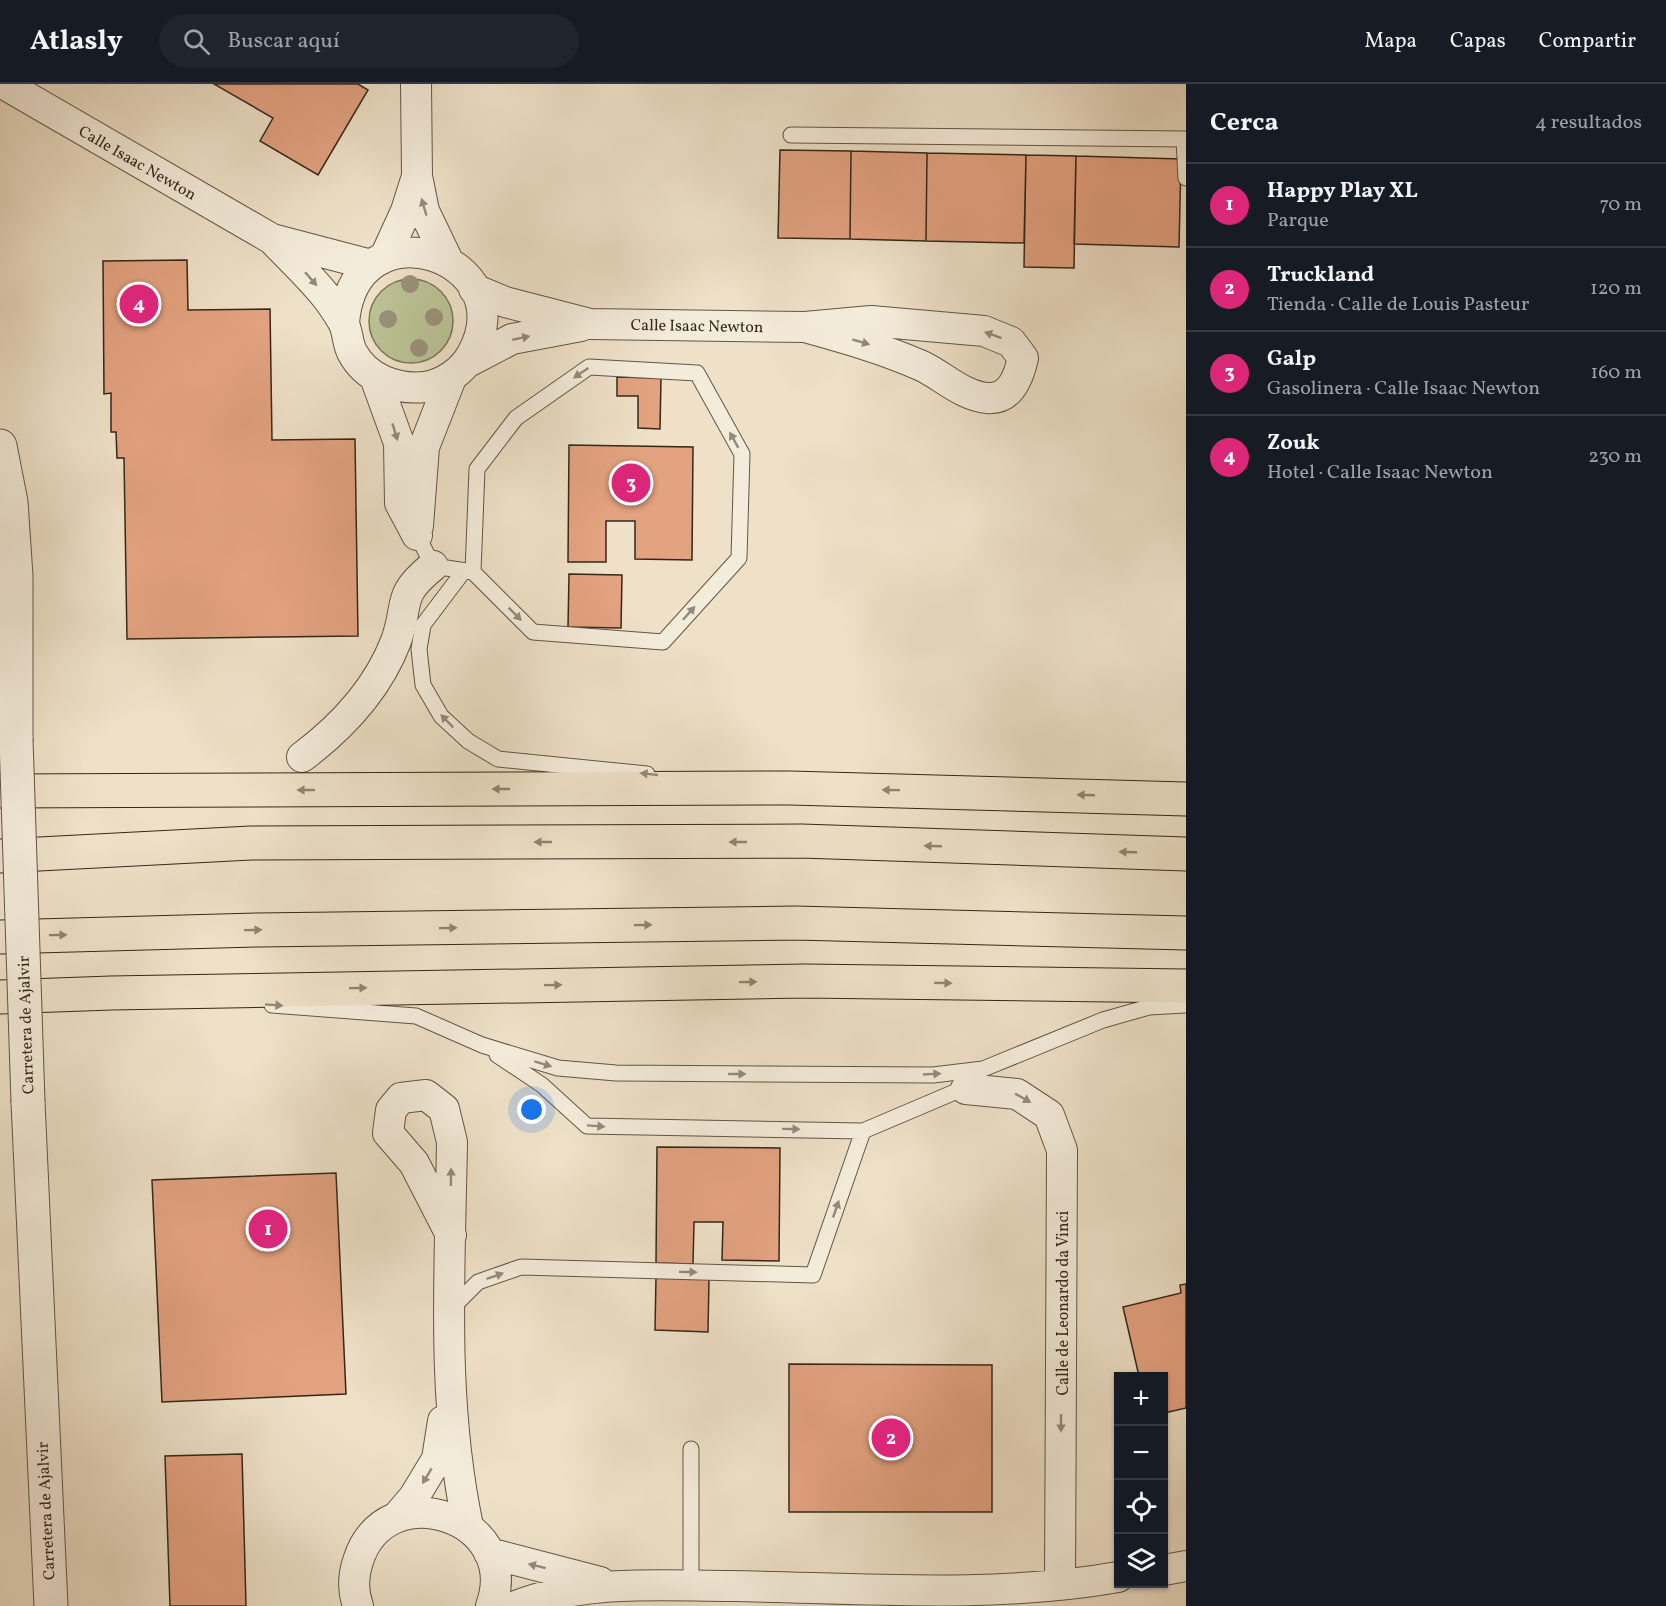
<!DOCTYPE html>
<html lang="es">
<meta charset="utf-8">
<style>
:root{--surface:#171b24;--page:#20242c;--text:#f1f3f6;--muted:#9ea1a6;--line:#363941;--accent:#db2777}
body{margin:0;font-family:Vollkorn,serif;background:var(--page);color:var(--text)}
.controls{position:absolute;right:18px;bottom:18px;display:grid;overflow:hidden;border-radius:0px;box-shadow:0 2px 4px #0004}
.controls button{width:54px;height:54px;display:grid;place-items:center;padding:0;border:0;border-bottom:2px solid var(--line);background:var(--surface);color:var(--text);font:30px sans-serif}
.you{position:absolute;left:532px;top:1026px;width:21px;height:21px;margin:-15px;border:4px solid #fff;border-radius:50%;background:#1a73e8;box-shadow:0 0 0 9px #1a73e833}
.badge{display:grid;place-items:center;width:39px;height:39px;border-radius:50%;background:var(--accent);color:#fff;font-size:20px;font-weight:700}
.pin{position:absolute;translate:-50% -50%;border:3px solid #fff;box-shadow:0 2px 6px #0006}
.list{margin:0;padding:0;list-style:none}
h2{display:flex;justify-content:space-between;align-items:center;height:78px;margin:0;padding:0 24px;font-size:26px}
h2 small{font-size:20px;font-weight:400;color:var(--muted)}
.list li{display:grid;grid-template-columns:39px 1fr auto;gap:18px;align-items:center;box-sizing:border-box;height:84px;padding:0 24px;border-top:2px solid var(--line)}
.list b{display:block;font-size:22px;white-space:nowrap}
.list p{margin:0;font-size:20px;white-space:nowrap;color:var(--muted)}
.list em{font-size:20px;font-style:normal;color:var(--muted)}
.icon{flex:none;width:33px;height:33px;fill:none;stroke:currentColor;stroke-width:2;stroke-linecap:round;stroke-linejoin:round}
.map{position:relative;flex:none;width:1186px;height:1522px;overflow:hidden}
header{display:flex;align-items:center;gap:36px;box-sizing:border-box;height:84px;padding:0 30px;background:var(--surface);border-bottom:2px solid var(--line)}
header strong{font-size:28px}
nav{display:flex;gap:33px;margin-inline-start:auto;font-size:21px}
.search{width:420px;height:54px;background:var(--page);display:flex;align-items:center;gap:15px;box-sizing:border-box;padding:0 21px;border-radius:33px;color:var(--muted);font-size:22px}
main{display:flex}
aside{flex:1;background:var(--surface)}
.map>svg:first-child{display:block}
</style>
<header>
<strong>Atlasly</strong>
<div class="search"><svg class="icon" aria-label="search" viewBox="0 0 24 24"><circle cx="10" cy="10" r="6"/><path d="M15 15l6 6"/></svg>Buscar aquí</div>
<nav><a>Mapa</a><a>Capas</a><a>Compartir</a></nav>
</header>
<main>
<div class="map">
<svg width="1186" height="1522" viewBox="0 0 1186 1522">
<rect width="100%" height="100%" fill="#eee1c8"/>
<filter id="stains"><feTurbulence type="fractalNoise" baseFrequency=".00333" numOctaves="4"/><feColorMatrix values="0 0 0 0 .2 0 0 0 0 .09 0 0 0 0 .02 0 0 0 .5 -.17"/></filter>
<radialGradient id="worn" r=".72"><stop offset=".6" stop-color="#630" stop-opacity="0"/><stop offset="1" stop-color="#630" stop-opacity=".3"/></radialGradient>
<path fill="#bac295" stroke="#777558" stroke-width="1.5" d="M369 237a42 42 0 1 1 84 0a42 42 0 1 1-84 0Z"/>
<path fill="#e3a280" stroke="#34281b" stroke-width="1.5" d="M214,0h144l10,6 -50,85 -58,-34 13,-23z
M780,66l71,1 -1,88 -72,-1z
M851,67l76,2 -1,88 -76,-2z
M927,69l99,2 -2,88 -98,-2z
M1026,71l50,1 -2,112 -50,-1z
M1076,72l105,3 -2,88 -105,-3z
M187,176l1,50 82,-1 2,131 83,-1 3,197 -231,3 -3,-181h-7l-1,-26h-5v-39l-7,1 -1,-133z
M617,293l44,1 -1,51 -22,-1v-32h-21z
M569,361l124,2 -1,113 -57,-1v-38h-29v41h-38z
M569,490l53,1 -1,53 -53,-1z
M657,1063l123,1 -1,113 -57,-1 1,-38h-29l-1,42 -37,-1z
M336,1089l10,221 -184,8 -10,-222z
M656,1193l53,1 -1,54 -53,-2z
M1186,1200v124l-22,5v-37h-25l-16,-69 58,-14 -1,-8z
M789,1280l203,1v147h-203z
M242,1370l4,152h-76l-5,-150z"/>
<g fill="none" stroke-linecap="round" stroke-linejoin="round">
<defs>
<path id="service" d="M791,51l393,4 2,39
M417,451l16,31 40,6 60,60 130,10 76,-84 3,-104 -45,-81 -108,-6 -73,51 -39,51 -4,103
M463,488l-40,53 -4,24 4,36 18,31 27,25 30,18 149,15
M272,921l144,11 66,29 76,23 58,5 317,2 50,-6 120,-49 46,-13 37,-2
M497,971l45,30 45,41 276,5 106,-45
M449,1227l29,-29 43,-15 292,8 50,-144
M691,1365v137"/>
<path id="minor" d="M4,0l268,155 99,26
M416,0l1,92
M272,155c19,20 39,38 56,60 5,7 11,15 15,23 5,9 4,20 9,30 14,27 45,38 73,35 19,-3 38,-16 47,-33 54,-97 -118,-155 -128,-31
M385,173l21,-46 11,-35 7,35 24,50
M474,205l31,13 85,22 215,3 66,-6 113,10 27,11 12,16c-4,18 -12,42 -36,40 -24,-2 -44,-22 -65,-32 -39,-17 -77,-28 -117,-39
M468,278l44,-23 69,-13
M375,293l24,66 1,60 17,32
M418,442l6,-79 27,-69
M302,673c40,-30 76,-69 94,-116 14,-39 -1,-44 37,-75
M966,1005l51,5 32,21 13,35 -2,434
M451,1151l-37,-72 -26,-30 3,-23 10,-12 25,-3 18,14 8,33c-2,129 -11,257 16,384
M397,1433l17,-20 23,-38 6,-38
M489,1469l111,29
M1164,1486l22,-4
M358,1522c-5,-14 -5,-30 0,-45 28,-89 165,-43 133,45
M516,1522c69,-27 144,-20 216,-20 125,2 263,13 386,-9"/>
<path id="tertiary" d="M0,362l11,56 5,74v163
M28,1018l23,504"/>
<path id="trunk" d="M0,707l790,-3 396,11
M0,913l111,-4 694,-12 381,5"/>
<path id="motorway" d="M0,772l251,-13 550,-2 385,13
M0,853l258,-7 537,-7 391,10"/>
</defs>
<use href="#service" stroke="#625646" stroke-width="17"/>
<use href="#minor" stroke="#625646" stroke-width="32"/>
<use href="#tertiary" stroke="#625646" stroke-width="35"/>
<use href="#trunk" stroke="#34281b" stroke-width="35"/>
<use href="#motorway" stroke="#34281b" stroke-width="35"/>
<use href="#service" stroke="#f4ecdb" stroke-width="15"/>
<use href="#minor" stroke="#f4ecdb" stroke-width="30"/>
<use href="#tertiary" stroke="#f4ecdb" stroke-width="33"/>
<use href="#trunk" stroke="#eee1c8" stroke-width="33"/>
<use href="#motorway" stroke="#eee1c8" stroke-width="33"/>
<defs>
<path id="tertiary-bridge" d="M16,655l12,363"/>
</defs>
<use href="#tertiary-bridge" stroke="#625646" stroke-width="35" stroke-linecap="butt"/>
<use href="#tertiary-bridge" stroke="#f4ecdb" stroke-width="33"/>
</g>
<g fill="#9a907a">
<circle cx="410" cy="200" r="9"/>
<circle cx="434" cy="233" r="9"/>
<circle cx="388" cy="235" r="9"/>
<circle cx="419" cy="264" r="9"/>
</g>
<defs><path id="oneway-solid" d="M-6-.8H1V-3.2L6.5 0L1 3.2V.8H-6Z" transform="scale(1.5)"/></defs>
<g fill="#948a7b">
<use href="#oneway-solid" transform="translate(424 123) rotate(-106)"/>
<use href="#oneway-solid" transform="translate(311 195) rotate(49)"/>
<use href="#oneway-solid" transform="translate(993 251) rotate(-160)"/>
<use href="#oneway-solid" transform="translate(521 254) rotate(-12)"/>
<use href="#oneway-solid" transform="translate(861 258) rotate(16)"/>
<use href="#oneway-solid" transform="translate(581 289) rotate(146)"/>
<use href="#oneway-solid" transform="translate(395 348) rotate(73)"/>
<use href="#oneway-solid" transform="translate(734 356) rotate(-119)"/>
<use href="#oneway-solid" transform="translate(689 529) rotate(-48)"/>
<use href="#oneway-solid" transform="translate(515 530) rotate(45)"/>
<use href="#oneway-solid" transform="translate(447 637) rotate(-134)"/>
<use href="#oneway-solid" transform="translate(649 690) rotate(-174)"/>
<use href="#oneway-solid" transform="translate(274 921) rotate(4)"/>
<use href="#oneway-solid" transform="translate(543 980) rotate(17)"/>
<use href="#oneway-solid" transform="translate(737 990)"/>
<use href="#oneway-solid" transform="translate(932 990) rotate(-3)"/>
<use href="#oneway-solid" transform="translate(1023 1014) rotate(29)"/>
<use href="#oneway-solid" transform="translate(596 1042) rotate(4)"/>
<use href="#oneway-solid" transform="translate(791 1045) rotate(1)"/>
<use href="#oneway-solid" transform="translate(451 1093) rotate(-89)"/>
<use href="#oneway-solid" transform="translate(836 1125) rotate(-71)"/>
<use href="#oneway-solid" transform="translate(688 1188) rotate(1)"/>
<use href="#oneway-solid" transform="translate(495 1192) rotate(-19)"/>
<use href="#oneway-solid" transform="translate(1061 1339) rotate(90)"/>
<use href="#oneway-solid" transform="translate(427 1392) rotate(121)"/>
<use href="#oneway-solid" transform="translate(537 1482) rotate(-166)"/>
</g>
<g fill="#918472">
<use href="#oneway-solid" transform="translate(501 705) rotate(180)"/>
<use href="#oneway-solid" transform="translate(306 706) rotate(180)"/>
<use href="#oneway-solid" transform="translate(891 706) rotate(-179)"/>
<use href="#oneway-solid" transform="translate(1086 711) rotate(-178)"/>
<use href="#oneway-solid" transform="translate(543 758) rotate(180)"/>
<use href="#oneway-solid" transform="translate(738 758) rotate(180)"/>
<use href="#oneway-solid" transform="translate(933 762) rotate(-178)"/>
<use href="#oneway-solid" transform="translate(1128 768) rotate(-178)"/>
<use href="#oneway-solid" transform="translate(643 841) rotate(-1)"/>
<use href="#oneway-solid" transform="translate(448 844) rotate(-1)"/>
<use href="#oneway-solid" transform="translate(253 846) rotate(-1)"/>
<use href="#oneway-solid" transform="translate(58 851) rotate(-1)"/>
<use href="#oneway-solid" transform="translate(748 898) rotate(-1)"/>
<use href="#oneway-solid" transform="translate(943 899) rotate(1)"/>
<use href="#oneway-solid" transform="translate(553 901) rotate(-1)"/>
<use href="#oneway-solid" transform="translate(358 904) rotate(-1)"/>
</g>
<g text-anchor="middle" stroke-width="4.5" stroke-linejoin="round" paint-order="stroke">
<g font-size="16" fill="#34281b" stroke="#f4ecdb">
<text transform="translate(138 78) rotate(30)" y="6">Calle Isaac Newton</text>
<text transform="translate(697 241) rotate(1)" y="6">Calle Isaac Newton</text>
<text transform="translate(25 941) rotate(-92)" y="6">Carretera de Ajalvir</text>
<text transform="translate(1062 1219) rotate(-90)" y="6">Calle de Leonardo da Vinci</text>
<text transform="translate(45 1427) rotate(-93)" y="6">Carretera de Ajalvir</text>
</g>
</g>
<rect width="100%" height="100%" filter="url(#stains)"/>
<rect width="100%" height="100%" fill="url(#worn)"/>
</svg>
<div class="controls">
<button>+</button>
<button>−</button>
<button><svg class="icon" aria-label="locate" viewBox="0 0 24 24"><circle cx="12" cy="12" r="6"/><path d="M12 2v4M12 18v4M2 12h4M18 12h4"/></svg></button>
<button><svg class="icon" aria-label="layers" viewBox="0 0 24 24"><path d="M12 4l9 5-9 5-9-5zM3 14l9 5 9-5"/></svg></button>
</div>
<div class="you"></div>
<div class="pin badge" style="left:268px;top:1145px">1</div>
<div class="pin badge" style="left:891px;top:1354px">2</div>
<div class="pin badge" style="left:631px;top:399px">3</div>
<div class="pin badge" style="left:139px;top:220px">4</div>
</div>
<aside>
<h2>Cerca<small>4 resultados</small></h2>
<ul class="list">
<li><span class="badge">1</span><div><b>Happy Play XL</b><p>Parque</p></div><em>70 m</em></li>
<li><span class="badge">2</span><div><b>Truckland</b><p>Tienda · Calle de Louis Pasteur</p></div><em>120 m</em></li>
<li><span class="badge">3</span><div><b>Galp</b><p>Gasolinera · Calle Isaac Newton</p></div><em>160 m</em></li>
<li><span class="badge">4</span><div><b>Zouk</b><p>Hotel · Calle Isaac Newton</p></div><em>230 m</em></li>
</ul>
</aside>
</main>
